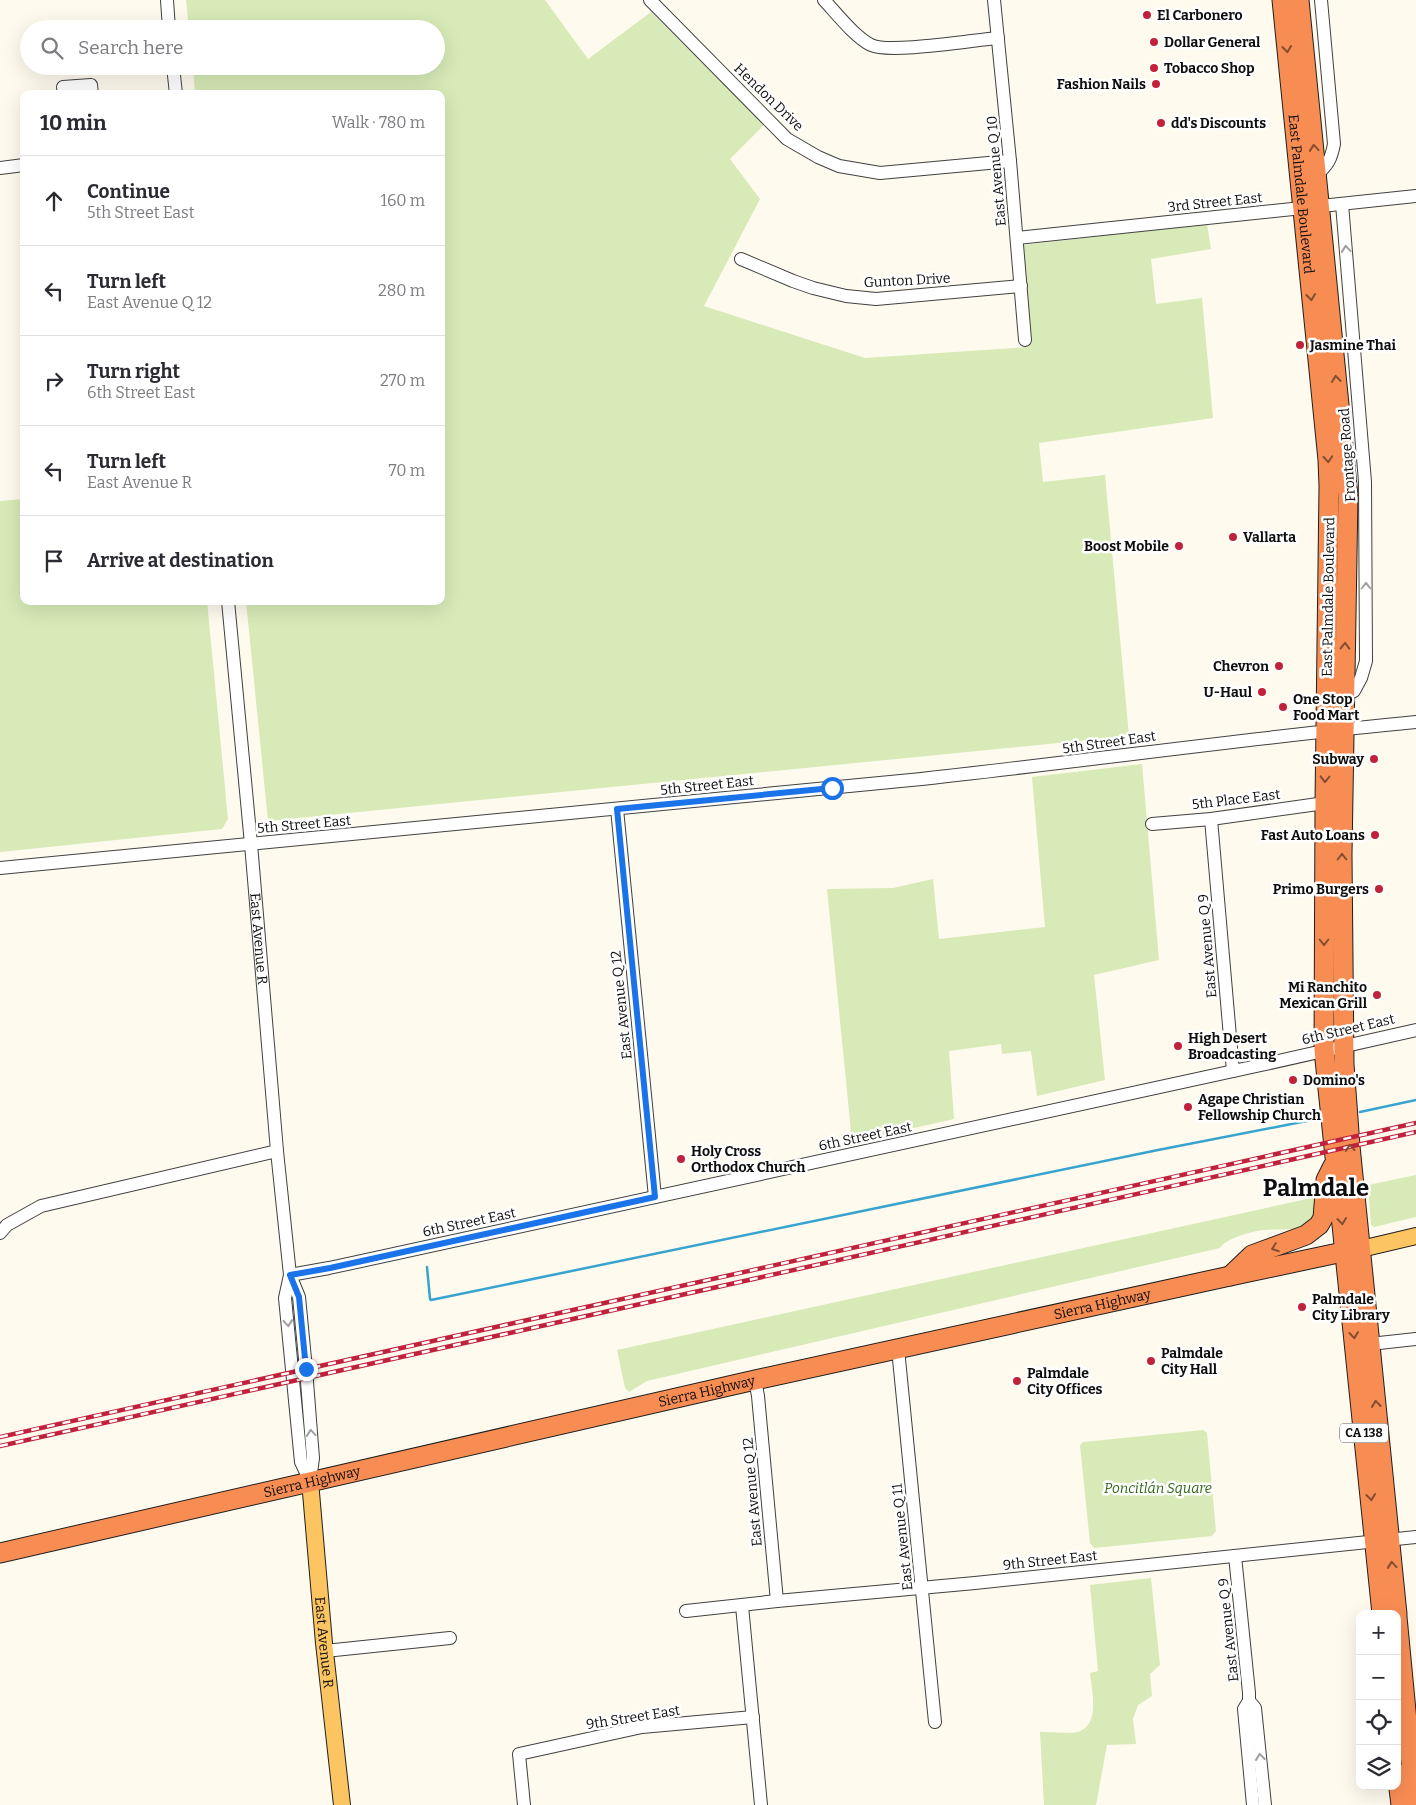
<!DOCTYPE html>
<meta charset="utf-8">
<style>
:root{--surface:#fff;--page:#f2f2f3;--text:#2b2b33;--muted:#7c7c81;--line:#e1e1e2}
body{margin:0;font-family:Bitter,serif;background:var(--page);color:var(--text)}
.controls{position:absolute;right:15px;bottom:15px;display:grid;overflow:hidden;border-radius:10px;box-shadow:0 5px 20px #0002}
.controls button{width:45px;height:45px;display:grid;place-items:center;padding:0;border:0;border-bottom:1px solid var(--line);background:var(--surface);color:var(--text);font:25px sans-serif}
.stop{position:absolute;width:15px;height:15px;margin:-11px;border:4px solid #1a73e8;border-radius:50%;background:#fff}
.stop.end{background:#1a73e8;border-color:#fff;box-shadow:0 1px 5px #0008}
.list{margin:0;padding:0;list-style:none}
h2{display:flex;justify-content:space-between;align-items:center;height:65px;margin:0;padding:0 20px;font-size:21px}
h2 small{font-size:16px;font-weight:400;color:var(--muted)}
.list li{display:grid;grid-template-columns:32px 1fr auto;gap:15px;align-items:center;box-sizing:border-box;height:90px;padding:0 20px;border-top:1px solid var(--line)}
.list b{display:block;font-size:19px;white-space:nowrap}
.list p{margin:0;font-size:16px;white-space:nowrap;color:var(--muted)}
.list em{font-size:16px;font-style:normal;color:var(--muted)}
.icon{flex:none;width:28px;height:28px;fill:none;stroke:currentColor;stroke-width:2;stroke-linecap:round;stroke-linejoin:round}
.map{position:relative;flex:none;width:1416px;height:1805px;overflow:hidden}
.search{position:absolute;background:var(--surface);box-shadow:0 5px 20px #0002;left:20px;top:20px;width:425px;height:55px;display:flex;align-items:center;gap:12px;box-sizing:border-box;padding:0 18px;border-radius:28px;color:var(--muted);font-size:19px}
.panel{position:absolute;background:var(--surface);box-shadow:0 5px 20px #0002;left:20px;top:90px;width:425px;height:515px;border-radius:10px}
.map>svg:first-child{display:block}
</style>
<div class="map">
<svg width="1416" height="1805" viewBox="0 0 1416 1805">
<rect width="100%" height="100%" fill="#fffaee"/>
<path fill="#d7eab7" d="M186,0h359l43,59 63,-47 113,113 -34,34 30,40 -56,107 161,52 164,-11 -6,-102 184,-21 4,25 -60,10 5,45 46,-6 11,120 -174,25 4,39 62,-7 24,261 -861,85 -22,-220h195v-507h-246l-2,-28h243v-37h-247z
M24,499v102h183l21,218 -6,10 -222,23v-351z
M1142,764l17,196 -65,15 11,105 -68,16 -6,-45 -29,3 -1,-10 -52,7 5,68 -102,23 -25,-253 66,-1 40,-9 6,60 106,-12 -13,-150z
M1416,1175v42l-42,10 -3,-2 -3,-40z
M1316,1197v14c-4,5 -8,13 -13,15 -13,6 -27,2 -40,4 -11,1 -38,9 -43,18l-573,133 -18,11 -4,-4 -8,-38z
M1203,1430l4,3 9,98 -4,5 -118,12 -4,-5 -10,-98 3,-3z
M1151,1578l9,87 -10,9 2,22 -14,9 -5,14 3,25 -29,1 -11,60h-52l-4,-73c11,0 22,1 32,1 30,-3 20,-40 18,-60l8,-2 -8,-86z"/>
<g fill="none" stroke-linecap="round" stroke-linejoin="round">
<path stroke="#37a4d0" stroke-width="2.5" d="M1360,1112l56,-12
M427,1267l3,32 1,1 727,-150 159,-31"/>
<defs>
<g id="minor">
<path d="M167,0l2,29"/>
<path d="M650,0l137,139 31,18 21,9 41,7 130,-12"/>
<path d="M824,0c13,14 31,37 47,45 18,9 102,-5 127,-7"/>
<path d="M994,0l16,161 15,179"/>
<path d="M173,66l3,28"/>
<path d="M64,94l-1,-7 28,-2 1,9"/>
<path d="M0,168l24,-3"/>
<path d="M1316,176c12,-12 15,-16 18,-32l-13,-144"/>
<path d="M1342,204l23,278 1,179 -5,17 -7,13 -10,4"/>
<path d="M1017,238l399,-42"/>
<path d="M741,259l52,22 20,7 33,8 30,3 145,-13"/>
<path id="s1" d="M228,601l23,243 26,307 13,124 9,22 7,72 7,89 -3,23"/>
<path d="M617,809l38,388"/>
<path d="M1211,819l22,252"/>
<path d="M1152,824l59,-5 114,-16"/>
<path d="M0,868c304,-29 608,-56 911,-88 169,-18 336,-42 505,-58"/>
<path d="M0,1233l7,-8 34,-19 236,-55"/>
<path d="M290,1275l39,-7 932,-203 155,-35"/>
<path d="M290,1275l-5,23 16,164 9,19"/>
<path d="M1370,1344l46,-5"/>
<path d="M898,1349l37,373"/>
<path d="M755,1380l3,16 19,205"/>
<path d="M1235,1556l14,137v8l-5,8 9,96"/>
<path d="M742,1606l19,199"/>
<path d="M686,1611l91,-10 198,-18 441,-46"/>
<path d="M325,1651l125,-13"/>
<path d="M1249,1701l6,7 10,97"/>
<path d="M524,1805l-5,-51 123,-27 111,-10"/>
</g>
<g id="major">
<path d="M1361,1249l55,-13"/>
<path id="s2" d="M310,1481l14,162 18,162"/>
</g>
<g id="highway">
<path id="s3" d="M1282,0l46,460 1,26 -4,317 -1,247 58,564"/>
<path d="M1299,0l49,496 -6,359 2,209 6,82 47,468"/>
<path d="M1230,1276l22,-21 54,-20 13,-10 4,-7 3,-38 7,-14"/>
<path id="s4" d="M0,1553l755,-173 475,-104 127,-27"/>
<path d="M1397,1617l18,188"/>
<path d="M1397,1773l4,32"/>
</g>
</defs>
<use href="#minor" stroke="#414141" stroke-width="14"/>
<use href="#major" stroke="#1f1f1f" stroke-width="18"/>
<use href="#highway" stroke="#1f1f1f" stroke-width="21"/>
<use href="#minor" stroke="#fff" stroke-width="12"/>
<use href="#major" stroke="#fcc562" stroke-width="16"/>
<use href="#highway" stroke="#f88d54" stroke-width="19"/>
<defs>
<path id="rail" d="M0,1437l1416,-314
M0,1446l1416,-314"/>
</defs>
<use href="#rail" stroke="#c1223b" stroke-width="4.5"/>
<use href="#rail" stroke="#fff" stroke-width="2.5" stroke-dasharray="8" stroke-linecap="butt"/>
</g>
<defs><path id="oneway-chevron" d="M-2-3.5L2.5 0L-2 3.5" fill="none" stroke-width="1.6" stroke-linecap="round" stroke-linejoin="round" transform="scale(1.25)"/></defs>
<g stroke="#834e31">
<use href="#oneway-chevron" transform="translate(1287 49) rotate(84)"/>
<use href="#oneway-chevron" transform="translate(1314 148) rotate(-95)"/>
<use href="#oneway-chevron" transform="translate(1311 297) rotate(84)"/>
<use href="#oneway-chevron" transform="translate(1336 379) rotate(-96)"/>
<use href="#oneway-chevron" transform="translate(1328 459) rotate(86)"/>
<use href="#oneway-chevron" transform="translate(1345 646) rotate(-89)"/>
<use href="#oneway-chevron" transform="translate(1325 779) rotate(91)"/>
<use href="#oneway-chevron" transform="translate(1342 857) rotate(-90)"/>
<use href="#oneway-chevron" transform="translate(1324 942) rotate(90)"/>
<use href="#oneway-chevron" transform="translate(1350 1148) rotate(-95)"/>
<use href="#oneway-chevron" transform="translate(1342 1221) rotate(84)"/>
<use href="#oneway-chevron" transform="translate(1275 1248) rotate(160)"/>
<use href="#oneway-chevron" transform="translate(1354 1335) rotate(84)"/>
<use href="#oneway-chevron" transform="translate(1376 1404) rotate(-96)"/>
<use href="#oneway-chevron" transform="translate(1371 1497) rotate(84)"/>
<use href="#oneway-chevron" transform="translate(1392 1565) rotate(-95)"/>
</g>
<g stroke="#9f9f9f">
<use href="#oneway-chevron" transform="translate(1346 249) rotate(-95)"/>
<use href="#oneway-chevron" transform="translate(1366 586) rotate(-90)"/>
<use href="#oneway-chevron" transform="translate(288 1323) rotate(85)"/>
<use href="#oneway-chevron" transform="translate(311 1433) rotate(-95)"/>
<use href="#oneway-chevron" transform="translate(1260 1757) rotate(-97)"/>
</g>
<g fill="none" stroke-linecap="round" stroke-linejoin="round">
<path stroke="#1a73e8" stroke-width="6" d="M306,1369l-7,-72 -9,-22 40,-7 325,-71 -38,-388 215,-21"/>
</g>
<g fill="#c1223b" stroke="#fff" stroke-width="2">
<circle cx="1147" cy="15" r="5"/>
<circle cx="1154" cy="42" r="5"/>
<circle cx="1154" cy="68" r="5"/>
<circle cx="1156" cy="84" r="5"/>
<circle cx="1161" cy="123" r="5"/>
<circle cx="1300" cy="345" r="5"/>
<circle cx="1233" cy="537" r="5"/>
<circle cx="1179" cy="546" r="5"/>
<circle cx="1279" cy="666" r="5"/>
<circle cx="1262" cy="692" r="5"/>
<circle cx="1283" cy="707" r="5"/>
<circle cx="1374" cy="759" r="5"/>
<circle cx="1375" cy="835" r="5"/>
<circle cx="1379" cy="889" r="5"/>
<circle cx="1377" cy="995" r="5"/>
<circle cx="1178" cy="1046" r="5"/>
<circle cx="1293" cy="1080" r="5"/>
<circle cx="1188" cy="1107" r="5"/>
<circle cx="681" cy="1159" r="5"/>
<circle cx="1302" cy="1307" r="5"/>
<circle cx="1151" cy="1361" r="5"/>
<circle cx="1017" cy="1381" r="5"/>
</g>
<g text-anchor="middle" stroke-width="5" stroke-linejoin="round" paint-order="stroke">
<rect fill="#fff" stroke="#565656" stroke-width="1" x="1340" y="1423.5" width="48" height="19" rx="4"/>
<g font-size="12" font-weight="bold" fill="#0e0e0e">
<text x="1364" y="1437">CA 138</text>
</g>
<g font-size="14" font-weight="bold" fill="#0e0e0e" stroke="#fff" text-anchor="start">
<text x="1157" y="20">El Carbonero</text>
<text x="1164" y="47">Dollar General</text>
<text x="1164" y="73">Tobacco Shop</text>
<text x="1146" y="89" text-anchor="end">Fashion Nails</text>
<text x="1171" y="128">dd's Discounts</text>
<text x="1310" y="350">Jasmine Thai</text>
<text x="1243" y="542">Vallarta</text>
<text x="1169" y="551" text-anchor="end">Boost Mobile</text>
<text x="1269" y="671" text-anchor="end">Chevron</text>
<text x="1252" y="697" text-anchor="end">U-Haul</text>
<text x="1293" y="704">One Stop<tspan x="1293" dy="16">Food Mart</tspan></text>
<text x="1364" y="764" text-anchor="end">Subway</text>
<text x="1365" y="840" text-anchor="end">Fast Auto Loans</text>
<text x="1369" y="894" text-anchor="end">Primo Burgers</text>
<text x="1367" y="992" text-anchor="end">Mi Ranchito<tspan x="1367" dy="16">Mexican Grill</tspan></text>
<text x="1188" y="1043">High Desert<tspan x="1188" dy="16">Broadcasting</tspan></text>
<text x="1303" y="1085">Domino's</text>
<text x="1198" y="1104">Agape Christian<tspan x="1198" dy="16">Fellowship Church</tspan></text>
<text x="691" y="1156">Holy Cross<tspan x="691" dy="16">Orthodox Church</tspan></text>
<text x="1312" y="1304">Palmdale<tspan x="1312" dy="16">City Library</tspan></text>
<text x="1161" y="1358">Palmdale<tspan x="1161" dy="16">City Hall</tspan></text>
<text x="1027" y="1378">Palmdale<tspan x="1027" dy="16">City Offices</tspan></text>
</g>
<g font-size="14" fill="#0e0e0e" stroke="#fff">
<text transform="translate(769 97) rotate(44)" y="5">Hendon Drive</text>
<text transform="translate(996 171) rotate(-95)" y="5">East Avenue Q 10</text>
<text dy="5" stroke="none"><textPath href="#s3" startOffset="195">East Palmdale Boulevard</textPath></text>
<text transform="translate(1215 202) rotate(-6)" y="5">3rd Street East</text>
<text transform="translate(907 280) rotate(-3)" y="5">Gunton Drive</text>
<text transform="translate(1347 455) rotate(-94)" y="5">Frontage Road</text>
<text transform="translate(1328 597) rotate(-89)" y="5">East Palmdale Boulevard</text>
<text transform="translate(1109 742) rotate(-8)" y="5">5th Street East</text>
<text transform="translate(707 785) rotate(-6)" y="5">5th Street East</text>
<text transform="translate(1236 799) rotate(-7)" y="5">5th Place East</text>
<text transform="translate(304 824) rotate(-5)" y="5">5th Street East</text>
<text dy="5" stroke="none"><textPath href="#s1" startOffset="339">East Avenue R</textPath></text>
<text transform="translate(1207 946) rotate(-95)" y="5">East Avenue Q 9</text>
<text transform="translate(621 1005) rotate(-96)" y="5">East Avenue Q 12</text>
<text transform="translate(1348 1029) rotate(-13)" y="5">6th Street East</text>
<text transform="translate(865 1136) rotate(-12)" y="5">6th Street East</text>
<text transform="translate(469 1222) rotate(-12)" y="5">6th Street East</text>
<text dy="5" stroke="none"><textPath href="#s4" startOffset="1130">Sierra Highway</textPath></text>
<text dy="5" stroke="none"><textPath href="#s4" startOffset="725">Sierra Highway</textPath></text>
<text dy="5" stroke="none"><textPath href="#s4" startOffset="320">Sierra Highway</textPath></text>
<text transform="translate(752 1492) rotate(-95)" y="5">East Avenue Q 12</text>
<text transform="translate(902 1537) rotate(-96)" y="5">East Avenue Q 11</text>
<text transform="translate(1050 1560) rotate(-6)" y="5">9th Street East</text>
<text transform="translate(1228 1630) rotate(-96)" y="5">East Avenue Q 9</text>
<text dy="5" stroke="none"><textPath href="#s2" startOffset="162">East Avenue R</textPath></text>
<text transform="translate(633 1717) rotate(-9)" y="5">9th Street East</text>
</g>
<g font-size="14" font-style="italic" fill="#34671c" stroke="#fff">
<text x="1158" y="1493">Poncitlán Square</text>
</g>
<g font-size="24" font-weight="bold" fill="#0e0e0e" stroke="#fff">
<text x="1316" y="1196">Palmdale</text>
</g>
</g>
</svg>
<div class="controls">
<button>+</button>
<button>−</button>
<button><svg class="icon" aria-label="locate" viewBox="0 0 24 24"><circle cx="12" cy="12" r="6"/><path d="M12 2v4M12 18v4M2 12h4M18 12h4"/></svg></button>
<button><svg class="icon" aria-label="layers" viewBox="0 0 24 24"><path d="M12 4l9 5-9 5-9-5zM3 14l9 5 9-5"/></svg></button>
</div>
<div class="stop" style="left:832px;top:788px"></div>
<div class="stop end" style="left:306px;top:1369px"></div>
<div class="search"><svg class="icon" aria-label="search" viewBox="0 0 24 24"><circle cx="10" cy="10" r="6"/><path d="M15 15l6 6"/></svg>Search here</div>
<section class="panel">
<h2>10 min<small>Walk · 780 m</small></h2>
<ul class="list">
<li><svg class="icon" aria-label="ahead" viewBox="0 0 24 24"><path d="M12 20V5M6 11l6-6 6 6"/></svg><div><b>Continue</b><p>5th Street East</p></div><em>160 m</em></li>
<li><svg class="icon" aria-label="left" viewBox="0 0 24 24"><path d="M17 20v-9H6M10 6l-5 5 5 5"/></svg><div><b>Turn left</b><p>East Avenue Q 12</p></div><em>280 m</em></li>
<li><svg class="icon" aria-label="right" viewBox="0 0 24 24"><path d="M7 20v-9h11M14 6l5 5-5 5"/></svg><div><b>Turn right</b><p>6th Street East</p></div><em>270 m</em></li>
<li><svg class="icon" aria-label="left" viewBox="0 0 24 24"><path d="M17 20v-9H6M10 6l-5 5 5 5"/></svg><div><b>Turn left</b><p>East Avenue R</p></div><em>70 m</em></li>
<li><svg class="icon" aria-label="arrive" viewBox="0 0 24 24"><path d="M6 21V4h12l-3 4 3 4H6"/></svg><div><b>Arrive at destination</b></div></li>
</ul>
</section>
</div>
